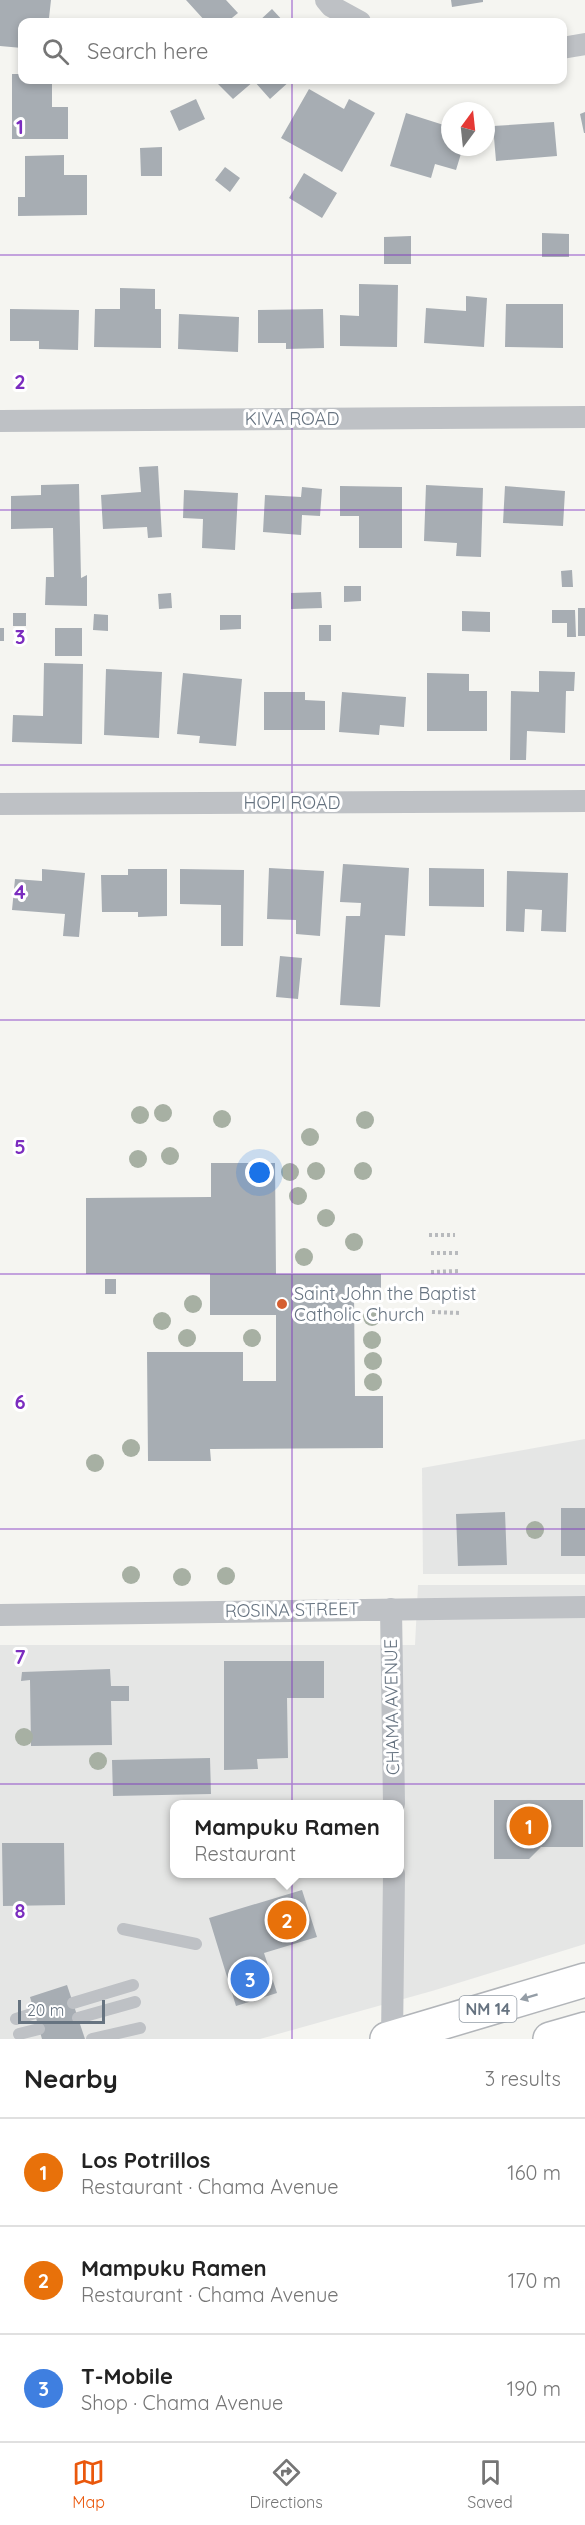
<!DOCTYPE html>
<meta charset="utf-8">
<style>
:root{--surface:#fff;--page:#f2f2f2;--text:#222;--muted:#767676;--line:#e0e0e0;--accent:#ea580c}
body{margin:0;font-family:Quicksand,sans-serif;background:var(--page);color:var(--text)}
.compass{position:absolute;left:441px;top:102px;width:54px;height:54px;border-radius:50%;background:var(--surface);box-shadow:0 3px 9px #0003;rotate:15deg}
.scale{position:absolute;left:18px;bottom:15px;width:87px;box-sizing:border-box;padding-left:6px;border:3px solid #667380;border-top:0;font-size:16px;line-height:21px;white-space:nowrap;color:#667380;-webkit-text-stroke:4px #fff;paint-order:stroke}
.you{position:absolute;left:260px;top:1173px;width:21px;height:21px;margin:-15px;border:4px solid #fff;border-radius:50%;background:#1a73e8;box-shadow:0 0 0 9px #1a73e833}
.badge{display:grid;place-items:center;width:39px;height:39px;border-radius:50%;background:var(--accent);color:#fff;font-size:20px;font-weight:700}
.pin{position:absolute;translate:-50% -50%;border:3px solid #fff;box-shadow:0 2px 6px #0006}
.popup{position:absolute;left:170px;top:1800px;width:234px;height:78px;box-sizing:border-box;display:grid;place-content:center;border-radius:12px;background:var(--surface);filter:drop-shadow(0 2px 4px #0005);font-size:20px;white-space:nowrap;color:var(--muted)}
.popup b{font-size:22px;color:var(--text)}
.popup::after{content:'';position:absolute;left:50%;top:100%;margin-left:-12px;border:12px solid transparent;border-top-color:var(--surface)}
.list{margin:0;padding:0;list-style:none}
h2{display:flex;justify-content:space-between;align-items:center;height:78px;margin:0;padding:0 24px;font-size:26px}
h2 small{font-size:20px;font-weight:400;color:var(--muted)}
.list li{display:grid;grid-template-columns:39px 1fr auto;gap:18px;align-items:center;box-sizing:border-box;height:108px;padding:0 24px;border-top:2px solid var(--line)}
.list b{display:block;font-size:22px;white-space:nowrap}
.list p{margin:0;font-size:20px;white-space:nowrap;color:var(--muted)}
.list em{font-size:20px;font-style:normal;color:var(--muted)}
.icon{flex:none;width:33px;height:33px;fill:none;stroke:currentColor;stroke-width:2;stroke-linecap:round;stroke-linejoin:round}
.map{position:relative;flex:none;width:585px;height:2039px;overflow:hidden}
.search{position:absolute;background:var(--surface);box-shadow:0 3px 9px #0003;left:18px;right:18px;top:18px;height:66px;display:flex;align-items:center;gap:15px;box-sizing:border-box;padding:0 21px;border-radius:12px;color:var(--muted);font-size:22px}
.sheet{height:402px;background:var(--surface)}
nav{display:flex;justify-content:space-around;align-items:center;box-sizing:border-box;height:84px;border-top:2px solid var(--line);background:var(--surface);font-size:16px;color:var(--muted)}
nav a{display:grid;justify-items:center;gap:3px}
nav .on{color:var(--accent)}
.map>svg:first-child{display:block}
</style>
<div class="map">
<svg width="585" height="2039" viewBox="0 0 585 2039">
<rect width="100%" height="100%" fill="#f5f5f1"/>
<path fill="#e5e6e5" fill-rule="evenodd" d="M585,1439v135h-162l-1,-106z
M418,1585h167v359l-153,47 -172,48h-260v-394h415zM174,1804h226v70h-226z"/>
<path fill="#a7adb3" d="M0,0h51l-2,18 20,2v2h-47v26l-22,-2z
M186,0h40l12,13 -11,9h-21z
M451,0h32v2l-31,5z
M272,9l12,13h-26z
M12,74h10v6h30v27h16v32h-56z
M214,80h77l-21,19 -16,-18 -21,18z
M309,89l35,20 5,-10 26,14 -33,59 -61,-34z
M196,99l9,20 -26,12 -9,-20z
M585,112v21h-1l-4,-19z
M406,113l44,14v20h13l-7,23 -21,-6 -4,14 -41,-12z
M554,122l3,34 -61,5 -3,-35z
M162,147v29h-21l-1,-28z
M64,155v20h23v40l-69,1v-19h7v-41z
M225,167l15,11 -10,14 -15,-12z
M304,173l33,20 -15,25 -33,-20z
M542,233l27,1v23h-27z
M411,236v28h-27v-27z
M359,284l39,1 -1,62 -57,-1v-31l19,1z
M120,288l35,1v20h6v39l-67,-1 1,-38h25z
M466,296l21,2 -3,49 -60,-4 2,-35 40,3z
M506,304h57v44l-58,-1z
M10,309l69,1 -1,40 -39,-1v-8h-29z
M323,309l1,39 -38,1v-6h-28v-33z
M179,314l60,3 -1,35 -60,-3z
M158,466l4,71 -14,1 -1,-11 -44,2 -2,-34 40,-3 -2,-25z
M79,484l2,94 6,-3v31l-42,-1 1,-28h8l-1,-49 -42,1v-33l30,-1v-10z
M426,485l57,3 -2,69 -25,-1 1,-13 -33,-2z
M340,486l62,1v61h-43v-32h-19z
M505,486l60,5 -2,35 -60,-3z
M302,487l20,2 -2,27 -18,-1 -1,20 -38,-3 2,-37 36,2z
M184,490l54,3 -3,57 -33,-2 1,-29 -20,-1z
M572,570l1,17h-11l-1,-16z
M344,586h17v15l-17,1z
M321,592l1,16 -31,1v-16z
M171,593l1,15 -13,1 -1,-15z
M578,608h7v28h-7z
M552,610h23l1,27h-9v-14h-15z
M462,611l28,1v20l-28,-1z
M13,613h13v13h-13z
M94,614l14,1v16l-15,-1z
M220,615h21v14l-21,1z
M319,625h12v16h-12z
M0,628h4v13h-4z
M55,628h27v28h-27z
M44,663l39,1 -1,80 -70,-2 1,-27 30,1z
M106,669l56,3 -3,66 -55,-3z
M539,671l36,1 -1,19h-8l-1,42 -38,-2 -1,29h-16l1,-69 28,1z
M183,673l59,6 -6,67 -37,-3 1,-7 -23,-2z
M427,673l42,1v17h18v40h-60z
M264,692h41v8l20,1v29h-61z
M342,692l64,5 -2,30 -24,-2 -1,10 -40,-3z
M343,864l66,4 -4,68 -20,-1 -5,72 -40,-2 6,-89h14l1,-13 -21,-1z
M269,868l55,3 -4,65 -24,-2v-14l-29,-1z
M429,868l55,1v38l-55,-1z
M42,869l43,4 -6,64 -16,-1 2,-22 -53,-4 3,-31 27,2z
M128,869h39v47l-29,1v-5h-36l-1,-37h27z
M180,869l64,1 -1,76h-22v-41l-41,-1z
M507,871l61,2 -2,59 -25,-1 1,-21 -17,-1 -1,23 -18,-1z
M280,956l22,2 -4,41 -22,-2z
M211,1163h64l1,111h105v19h-27l1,103h28v52l-173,1 1,12h-63l-1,-109h96v29h33v-66h-66v-41h-124v-76l125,-1z
M105,1279h11v15h-11z
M561,1508h24v48h-24z
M505,1512l2,53 -49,1 -2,-52z
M224,1661h100v37h-37l1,60 -31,1 1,10 -34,1z
M110,1669l1,17h18v15h-18l1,44 -81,1 -1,-66 -9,1 1,-9z
M210,1758l1,36 -98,2 -1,-36z
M494,1800h89v47h-42l-12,12h-35z
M2,1843h62l1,62 -62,1z
M302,1890l15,47 -53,16 13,40 -41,13 -27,-88z
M67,1985l18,54h-43l-12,-42z"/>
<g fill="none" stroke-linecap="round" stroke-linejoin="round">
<defs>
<path id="primary" d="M387,2039l198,-59
M550,2039l35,-10"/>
</defs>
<use href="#primary" stroke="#b2b5b9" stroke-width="36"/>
<path stroke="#b8babd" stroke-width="4" stroke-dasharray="3 3" stroke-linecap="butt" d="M429,1235h26
M431,1253h27
M431,1272l28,-1
M432,1292l27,-1
M432,1312l28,1"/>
<path stroke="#bec1c5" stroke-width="12" d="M123,1929l73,15
M73,2003l60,-18
M78,2018l57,-16
M16,2019l19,-6
M19,2034l20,-5
M92,2039l48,-11"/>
<path stroke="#bec1c5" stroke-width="22" d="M326,0l5,6 29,16
M562,48l23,-4
M0,421l585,-4
M0,804l585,-3
M391,1609l3,195
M0,1615l585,-8
M392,2038l2,-164"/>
<use href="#primary" stroke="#fff" stroke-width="33"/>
</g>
<g fill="#a7b0a3">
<circle cx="163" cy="1113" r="9"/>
<circle cx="140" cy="1115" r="9"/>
<circle cx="222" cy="1119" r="9"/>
<circle cx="365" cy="1120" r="9"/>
<circle cx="310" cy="1137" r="9"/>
<circle cx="170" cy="1156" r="9"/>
<circle cx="138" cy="1159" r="9"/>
<circle cx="316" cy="1171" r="9"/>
<circle cx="363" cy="1171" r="9"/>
<circle cx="290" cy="1172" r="9"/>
<circle cx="298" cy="1196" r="9"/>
<circle cx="326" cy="1218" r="9"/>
<circle cx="354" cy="1242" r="9"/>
<circle cx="304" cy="1257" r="9"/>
<circle cx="193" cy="1304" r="9"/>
<circle cx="372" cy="1317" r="9"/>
<circle cx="162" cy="1321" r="9"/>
<circle cx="187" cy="1338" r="9"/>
<circle cx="252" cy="1338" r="9"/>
<circle cx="372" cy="1340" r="9"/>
<circle cx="373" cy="1361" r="9"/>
<circle cx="373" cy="1382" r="9"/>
<circle cx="131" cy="1448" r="9"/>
<circle cx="95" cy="1463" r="9"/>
<circle cx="535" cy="1530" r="9"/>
<circle cx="131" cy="1575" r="9"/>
<circle cx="226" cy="1576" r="9"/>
<circle cx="182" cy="1577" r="9"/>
<circle cx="24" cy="1737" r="9"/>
<circle cx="98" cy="1761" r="9"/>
</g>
<defs><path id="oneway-solid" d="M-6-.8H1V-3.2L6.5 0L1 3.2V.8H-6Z" transform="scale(1.5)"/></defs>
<use fill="#949da6" href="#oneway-solid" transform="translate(529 1997) rotate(163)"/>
<path fill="none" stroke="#7b2cbf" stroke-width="1.5" stroke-opacity="0.55" d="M292,0v22M292,80v1959M0,255h585M0,510h585M0,765h585M0,1020h585M0,1274h585M0,1529h585M0,1784h585"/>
<circle fill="#d55f31" stroke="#fff" stroke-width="2" cx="282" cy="1304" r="6"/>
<g text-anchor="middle" stroke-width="6" stroke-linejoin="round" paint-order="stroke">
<rect fill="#fff" stroke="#949da6" stroke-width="1.5" x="459.5" y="1996" width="57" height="26" rx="4.5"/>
<g font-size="16" font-weight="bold" fill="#667380">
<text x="488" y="2015">NM 14</text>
</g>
<g font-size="18" fill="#667380" stroke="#fff">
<text x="292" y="425">KIVA ROAD</text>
<text x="292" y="809">HOPI ROAD</text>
<text transform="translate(292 1610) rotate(-1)" y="6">ROSINA STREET</text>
<text transform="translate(392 1707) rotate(-91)" y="6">CHAMA AVENUE</text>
</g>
<g font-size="18" fill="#667380" stroke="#fff" text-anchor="start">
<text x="294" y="1300">Saint John the Baptist<tspan x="294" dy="21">Catholic Church</tspan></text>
</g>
</g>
<g font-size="20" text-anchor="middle" font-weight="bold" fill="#7b2cbf" stroke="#fff" stroke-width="6" stroke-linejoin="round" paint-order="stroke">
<text x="20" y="134">1</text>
<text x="20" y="389">2</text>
<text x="20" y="644">3</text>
<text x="20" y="899">4</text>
<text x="20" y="1154">5</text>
<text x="20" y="1409">6</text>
<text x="20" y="1664">7</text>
<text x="20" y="1918">8</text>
</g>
</svg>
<svg class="compass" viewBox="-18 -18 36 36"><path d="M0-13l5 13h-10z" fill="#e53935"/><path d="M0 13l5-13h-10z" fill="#767676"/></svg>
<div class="scale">20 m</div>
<div class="you"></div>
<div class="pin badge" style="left:529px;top:1826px;background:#e8710a">1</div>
<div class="pin badge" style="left:287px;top:1920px;background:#e8710a">2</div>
<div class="popup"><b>Mampuku Ramen</b>Restaurant</div>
<div class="pin badge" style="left:250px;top:1979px;background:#3f7fe0">3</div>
<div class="search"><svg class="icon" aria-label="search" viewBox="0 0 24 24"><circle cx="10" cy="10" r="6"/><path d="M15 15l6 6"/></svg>Search here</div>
</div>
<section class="sheet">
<h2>Nearby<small>3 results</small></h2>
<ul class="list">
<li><span class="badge" style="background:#e8710a">1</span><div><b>Los Potrillos</b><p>Restaurant · Chama Avenue</p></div><em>160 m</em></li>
<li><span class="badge" style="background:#e8710a">2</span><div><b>Mampuku Ramen</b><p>Restaurant · Chama Avenue</p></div><em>170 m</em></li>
<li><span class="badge" style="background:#3f7fe0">3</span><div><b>T-Mobile</b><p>Shop · Chama Avenue</p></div><em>190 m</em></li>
</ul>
</section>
<nav>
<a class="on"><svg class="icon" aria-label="map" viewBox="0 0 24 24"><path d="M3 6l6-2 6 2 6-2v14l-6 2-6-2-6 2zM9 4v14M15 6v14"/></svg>Map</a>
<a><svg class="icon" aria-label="directions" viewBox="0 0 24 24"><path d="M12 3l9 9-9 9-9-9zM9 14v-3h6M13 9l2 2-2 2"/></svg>Directions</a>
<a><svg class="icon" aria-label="saved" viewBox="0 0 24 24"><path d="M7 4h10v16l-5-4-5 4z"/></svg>Saved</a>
</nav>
